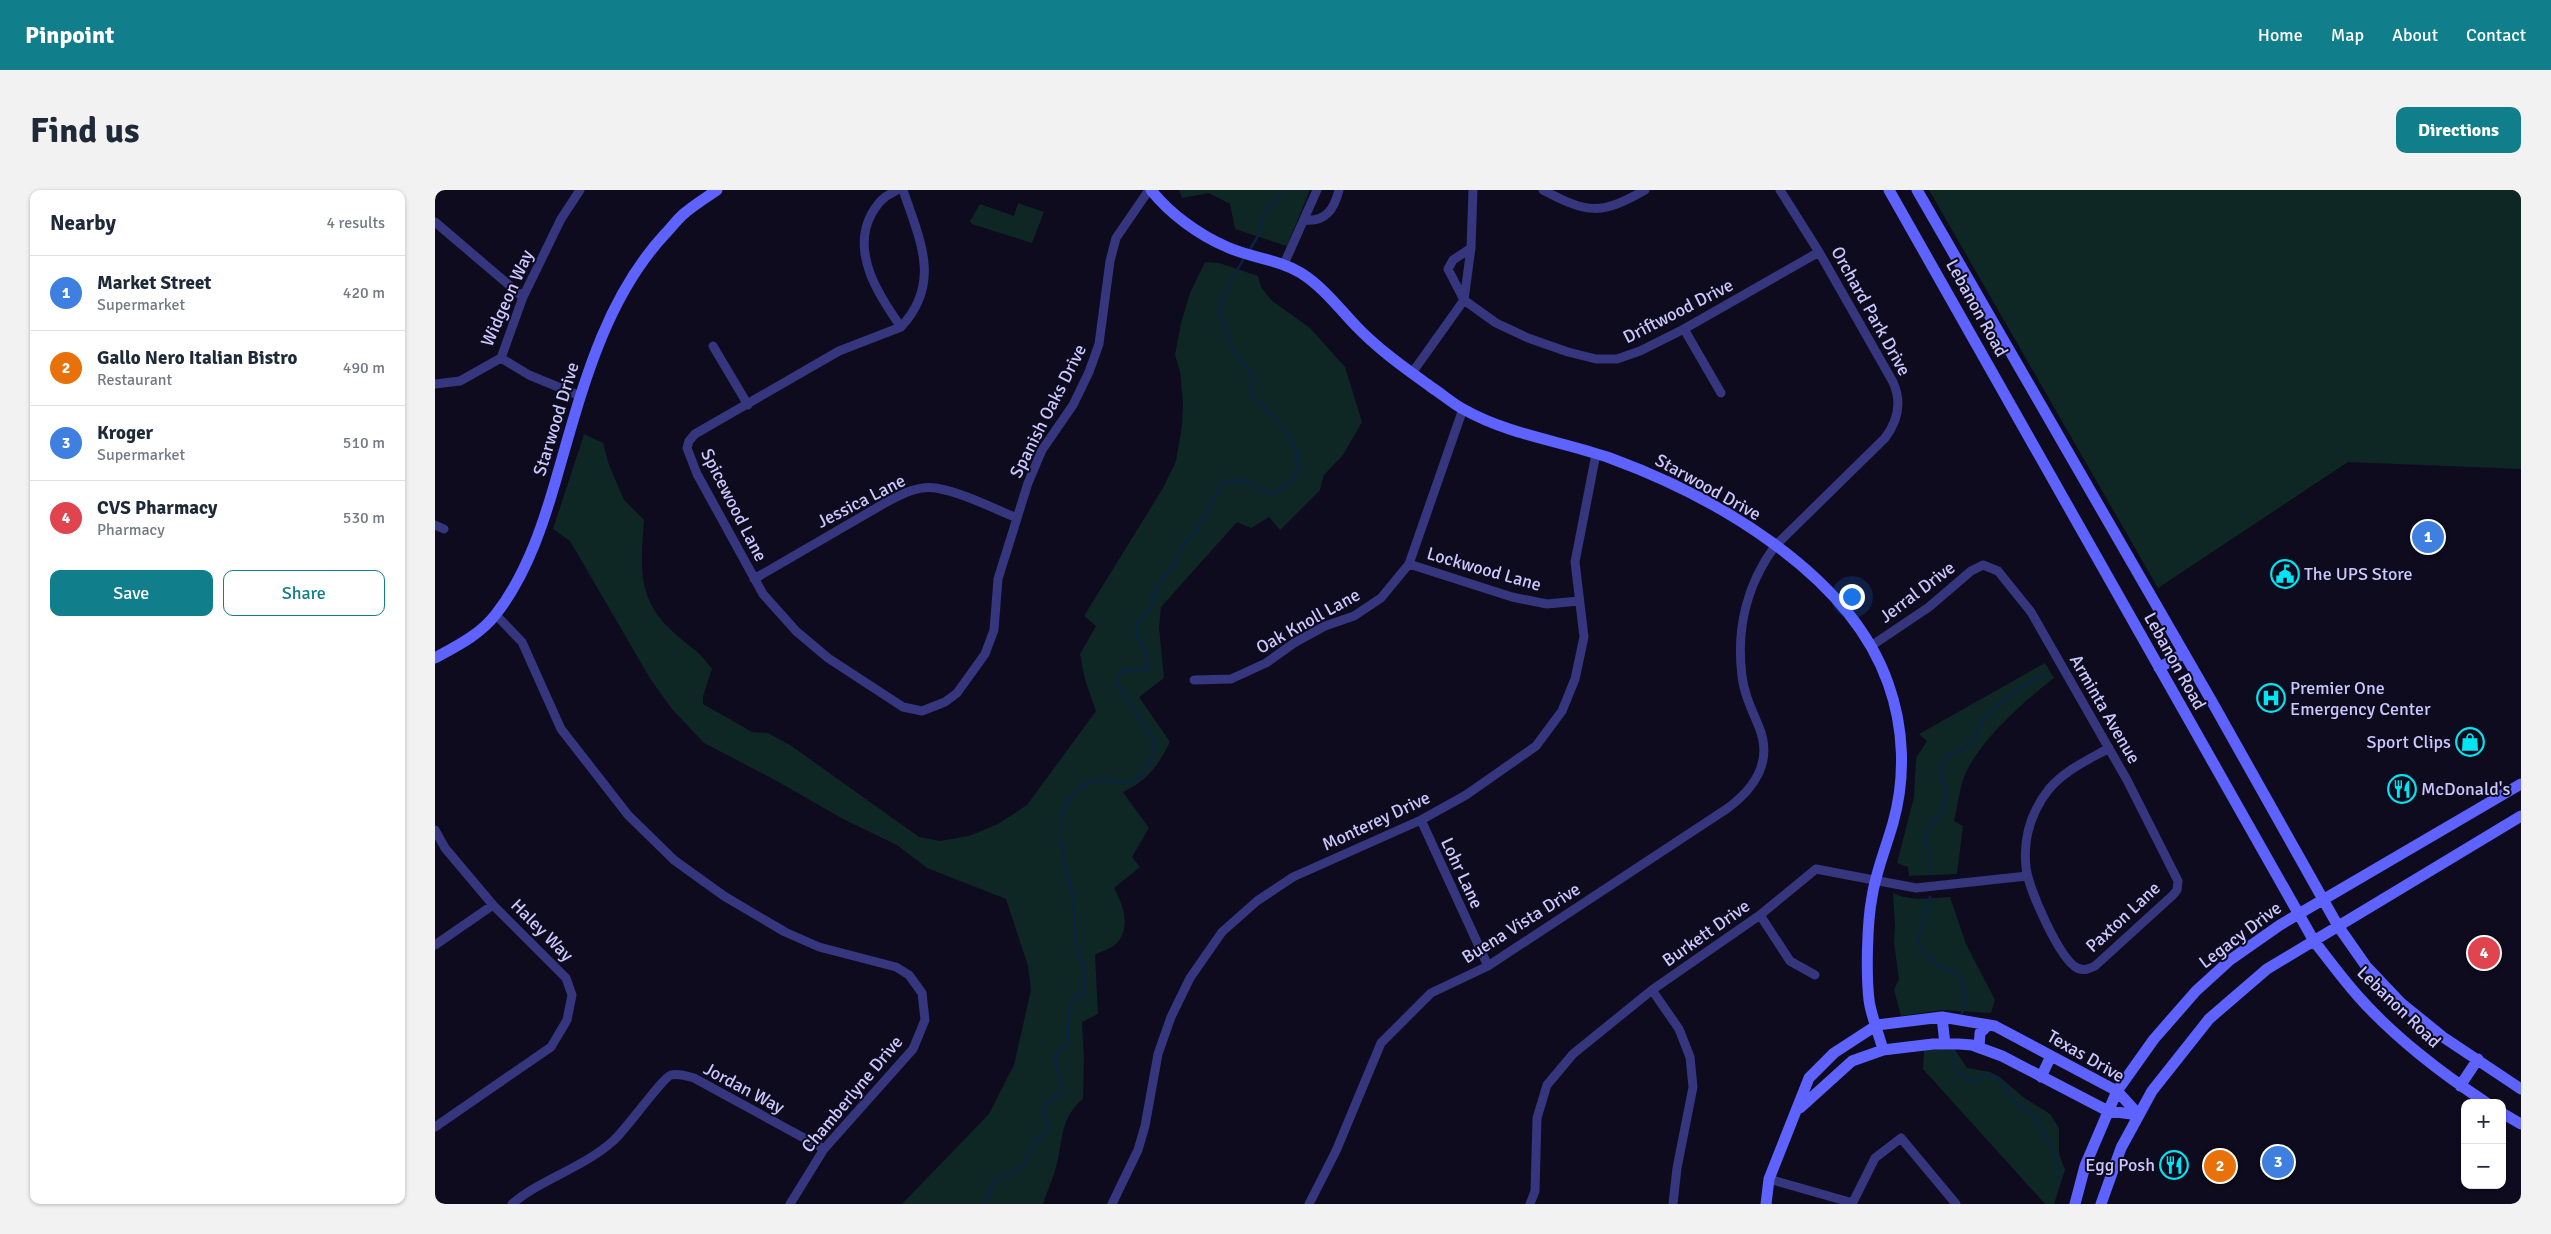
<!DOCTYPE html>
<meta charset="utf-8">
<style>
:root{--surface:#fff;--page:#f2f2f3;--text:#1f2937;--muted:#747a83;--line:#e0e1e3;--accent:#117e8b}
body{margin:0;font-family:Signika,sans-serif;background:var(--page);color:var(--text)}
.controls{position:absolute;right:15px;bottom:15px;display:grid;overflow:hidden;border-radius:10px;box-shadow:0 1px 4px #0004}
.controls button{width:45px;height:45px;display:grid;place-items:center;padding:0;border:0;border-bottom:1px solid var(--line);background:var(--surface);color:var(--text);font:25px sans-serif}
.you{position:absolute;left:1416px;top:406px;width:18px;height:18px;margin:-12px;border:4px solid #fff;border-radius:50%;background:#1a73e8;box-shadow:0 0 0 8px #1a73e833}
.badge{display:grid;place-items:center;width:32px;height:32px;border-radius:50%;background:var(--accent);color:#fff;font-size:16px;font-weight:700}
.pin{position:absolute;translate:-50% -50%;border:2px solid #fff;box-shadow:0 1px 5px #0006}
.list{margin:0;padding:0;list-style:none}
h2{display:flex;justify-content:space-between;align-items:center;height:65px;margin:0;padding:0 20px;font-size:21px}
h2 small{font-size:16px;font-weight:400;color:var(--muted)}
.list li{display:grid;grid-template-columns:32px 1fr auto;gap:15px;align-items:center;box-sizing:border-box;height:75px;padding:0 20px;border-top:1px solid var(--line)}
.list b{display:block;font-size:19px;white-space:nowrap}
.list p{margin:0;font-size:16px;white-space:nowrap;color:var(--muted)}
.list em{font-size:16px;font-style:normal;color:var(--muted)}
.actions{display:flex;gap:10px;padding:15px 20px}
.actions a{flex:1;padding:11px 0;border:1px solid var(--accent);border-radius:10px;text-align:center;font-size:18px;color:var(--accent)}
.actions .main{background:var(--accent);color:#fff}
.map{position:relative;flex:none;width:2086px;height:1014px;overflow:hidden;border-radius:10px}
header{display:flex;align-items:center;gap:30px;box-sizing:border-box;height:70px;padding:0 25px;background:var(--accent);color:#fff}
header strong{font-size:24px}
nav{display:flex;gap:28px;margin-inline-start:auto;font-size:18px}
.intro{display:flex;align-items:center;justify-content:space-between;box-sizing:border-box;height:120px;padding:0 30px}
h1{margin:0;font-size:35px}
.button{padding:12px 22px;border-radius:10px;background:var(--accent);color:#fff;font-size:18px;font-weight:700}
main{display:flex;gap:30px;padding:0 30px}
aside{flex:1;background:var(--surface);border-radius:10px;box-shadow:0 1px 4px #0004}
.map>svg:first-child{display:block}
</style>
<header>
<strong>Pinpoint</strong>
<nav><a>Home</a><a>Map</a><a>About</a><a>Contact</a></nav>
</header>
<div class="intro"><h1>Find us</h1><a class="button">Directions</a></div>
<main>
<aside>
<h2>Nearby<small>4 results</small></h2>
<ul class="list">
<li><span class="badge" style="background:#3f7fe0">1</span><div><b>Market Street</b><p>Supermarket</p></div><em>420 m</em></li>
<li><span class="badge" style="background:#e8710a">2</span><div><b>Gallo Nero Italian Bistro</b><p>Restaurant</p></div><em>490 m</em></li>
<li><span class="badge" style="background:#3f7fe0">3</span><div><b>Kroger</b><p>Supermarket</p></div><em>510 m</em></li>
<li><span class="badge" style="background:#e0444e">4</span><div><b>CVS Pharmacy</b><p>Pharmacy</p></div><em>530 m</em></li>
</ul>
<div class="actions"><a class="main">Save</a><a>Share</a></div>
</aside>
<div class="map">
<svg width="2086" height="1014" viewBox="0 0 2086 1014">
<rect width="100%" height="100%" fill="#0d0b1d"/>
<path fill="#0e2725" d="M744,0h131l-23,56 -52,-17 -5,-25 -21,-11 -27,5z
M1494,0h592v279l-173,-7 -190,126z
M583,13l26,9 -12,31 -60,-19 -2,-3 10,-17 34,12z
M770,72l14,1 39,13 3,11 10,13 39,28 35,39 17,55 -19,33 -19,20 -4,15 -40,40 -11,-13 -18,11 -14,-6 -76,85 -2,21 5,50 -25,19 31,45c-12,24 -22,38 -47,50l26,36 -17,29 8,10 -26,21c9,17 18,39 2,56 -5,5 -15,7 -21,11l3,59 -16,8 2,37 -1,40c-21,17 -20,36 -25,60 -3,15 -10,30 -15,45h-141l87,-90 25,-49 17,-75 -3,-24 -22,-67 -79,-31 -30,-23 -54,-26 -68,-39 -71,-37 -32,-34 -21,-29 -81,-139 -17,-12 31,-95 19,9 6,22 15,35 20,20c-3,44 -8,76 26,109 16,16 28,20 42,40l-9,27v8l49,28 16,1 22,12 129,92 21,4 29,-5 29,-12 29,-19 69,-94 -11,-31 -5,-26 16,-28 -12,-10 79,-128 13,-27 6,-35 1,-23 -3,-32 -5,-16 6,-32 9,-30z
M1610,473l9,15c-30,23 -79,66 -91,102 -4,13 -6,28 -9,41l9,5 -6,48 -48,2 -1,-9 -11,-4 17,-66 2,-39 11,-17 -8,-7z
M1458,703c18,9 38,5 57,4l16,47 29,56 -4,13 -49,-3 -41,6 -7,-26 5,-11 -5,-36 1,-17z
M1489,859l31,1 12,18 23,4 10,5 23,20 27,17 9,14v26l6,16 -11,34h-9l-122,-135z"/>
<g fill="none" stroke-linecap="round" stroke-linejoin="round">
<path stroke="#0b2241" stroke-width="2.5" d="M814,61l9,-15 6,-22 15,-17 2,-7
M1495,684l1,-17 -6,-17 7,-18 11,-12 4,-16 -7,-21 3,-14 28,-15 14,-28 34,-28 25,-14
M1495,707l-13,46 21,23 17,6 5,7 7,18 -5,16
M1517,862c0,17 6,22 21,30l11,-7 15,3 13,22 22,16 10,16 8,15 8,32
M548,1014l6,-8 4,-16c10,-4 24,-7 31,-16 4,-5 4,-12 8,-18 10,-15 23,-11 11,-35l4,-9 16,-10c-1,-13 -7,-23 -8,-36l11,-12 2,-7v-25l6,-15 9,-3c5,-27 -2,-28 -7,-52 -2,-14 -1,-28 -3,-41 -4,-27 -18,-60 -11,-87 4,-16 21,-33 38,-34 7,-1 15,4 22,3 22,0 29,-23 34,-40l-39,-59v-6l7,-8h24l-4,-24 -7,-9v-13l14,-16 7,-25 14,-14 11,-24 12,-12 29,-52c20,-3 30,3 47,13 59,-25 8,-73 -21,-100l4,-18 -23,-28 -12,-37 7,-21 18,-32"/>
<path stroke="#35367d" stroke-width="9" d="M462,0c-4,3 -10,5 -13,8 -5,4 -9,10 -12,15 -22,39 7,83 29,114
M468,0c17,50 39,93 -2,137l-62,24 -144,83 -6,7 -2,7 10,26 66,120 33,37 32,27 75,49 19,4 23,-9 12,-9 28,-39 9,-24 4,-51 30,-96 14,-33 31,-45 16,-33 10,-28 11,-83 6,-23 33,-48
M1108,0c45,24 58,25 102,0
M870,30c21,2 29,-11 34,-30
M0,32l88,75
M1036,58l-18,12 -5,9 16,31 32,23 32,15 40,14 28,7h21l23,-8 44,-22 135,-77
M849,74l33,-74
M1249,139l37,64
M278,156l35,59
M66,168l28,17 51,21
M977,183l52,-73 7,-52 2,-58
M0,194l25,-3 41,-23 22,-61 38,-78 19,-29
M0,335l9,4
M974,374l103,33 35,7 32,-3
M319,389l131,-76c15,-8 33,-18 51,-15 28,5 56,20 81,30
M61,425l26,27 39,87 67,86 46,45 50,36 61,36 34,15 77,20 13,8 13,18 3,27 -12,29 -89,100 -34,55
M1436,456l58,-39 42,-36 12,-6 15,6 33,41 96,168 51,101 -1,9 -4,5 -78,71c-6,3 -11,5 -18,2 -18,-10 -49,-80 -51,-101 -3,-28 5,-55 23,-78 16,-19 39,-29 60,-41
M759,490l37,-1 35,-16 28,-20 31,-17 29,-10 27,-18 28,-34 54,-155
M986,630l67,146
M0,640l10,18 48,57 73,73 6,17 -5,25 -16,27 -116,80
M1325,725l30,46 25,14
M0,755l58,-40
M1217,800l27,39 11,28 3,30 -16,81 -4,36
M1334,989l84,24
M77,1014c29,-25 71,-36 101,-63 13,-11 49,-63 58,-66 8,-2 16,1 23,3l130,71
M677,1014l26,-54 7,-24 13,-72 13,-37 19,-39 32,-46 35,-31 36,-24 128,-57 45,-25 70,-49 26,-35 13,-32 9,-42 -9,-75 21,-108
M874,1014l27,-53 45,-108 50,-50 57,-27 240,-158c27,-20 45,-47 31,-81 -7,-17 -15,-33 -17,-51 -6,-47 5,-92 33,-130l110,-108c13,-17 17,-36 8,-56l-74,-130 -39,-62
M1095,1014l5,-13 2,-73 10,-33 26,-31 79,-64 108,-75 56,-46 100,19 111,-12
M1417,1014l23,-46 26,-20 55,66"/>
<path stroke="#5e62ff" stroke-width="11" d="M716,0c19,24 48,45 76,57 24,11 51,12 74,26 22,14 37,34 55,53 23,24 49,42 75,61 11,7 21,16 32,22 46,26 98,32 147,49 104,38 239,115 278,225 16,44 18,94 5,140 -7,25 -17,48 -21,74 -5,26 -6,77 -3,103 2,16 10,34 14,50
M1454,0l425,751c14,18 28,37 43,54 35,40 85,79 130,108
M1482,0l294,510 127,226 28,40 35,37 42,34 78,52
M0,468c22,-12 46,-24 61,-44 32,-41 49,-95 63,-145 24,-83 46,-170 106,-235 7,-7 13,-16 21,-22 10,-8 21,-15 31,-22
M1724,478l25,-15
M1507,827l3,27
M1544,858l1,-15 8,-8
M1606,887l10,-21
M2025,896l18,-27
M1365,918l52,-47 31,-11 50,-6h26l13,1 30,11 106,55 31,4
M2067,923l19,11
M1331,1014l3,-25 40,-101 25,-25 43,-28 65,-8 53,9 122,65 22,24
M1640,1014l10,-38 32,-75 37,-52 42,-48 34,-31 50,-35 241,-141
M1666,1014l20,-56 31,-57 57,-72 58,-50 254,-153"/>
</g>
<defs>
<symbol id="civic-ring" viewBox="-11 -11 22 22"><circle r="9.5" fill="#0d0b1d" stroke="#00e5f2" stroke-width="1.5"/><path d="M-.6-6.5H3V-4.5H.6V-3L4-1V1h2V6H-6V1h2V-1L-.6-3ZM-1.2 2.5V6h2.4V2.5Z" fill="#00e5f2"/></symbol>
<symbol id="hospital-ring" viewBox="-11 -11 22 22"><circle r="9.5" fill="#0d0b1d" stroke="#00e5f2" stroke-width="1.5"/><path d="M-5-5h3v3.5h4V-5h3V5h-3V1.5h-4V5h-3Z" fill="#00e5f2"/></symbol>
<symbol id="shop-ring" viewBox="-11 -11 22 22"><circle r="9.5" fill="#0d0b1d" stroke="#00e5f2" stroke-width="1.5"/><path d="M-5-2.5h2.3a2.7 3.5 0 0 1 5.4 0H5L5.5 6h-11ZM-1.5-2.5h3a1.5 2.3 0 0 0-3 0Z" fill="#00e5f2"/></symbol>
<symbol id="restaurant-ring" viewBox="-11 -11 22 22"><circle r="9.5" fill="#0d0b1d" stroke="#00e5f2" stroke-width="1.5"/><path d="M-5-6h1v4h1v-4h1v4h1v-4h1v5L-1.5 .5V6h-2V.5L-5-1ZM5-6V6H3V1.5H1.5Q1.5-4 5-6Z" fill="#00e5f2"/></symbol>
</defs>
<g fill-rule="evenodd">
<use href="#civic-ring" x="1834" y="368" width="32" height="32"/>
<use href="#hospital-ring" x="1820" y="492" width="32" height="32"/>
<use href="#shop-ring" x="2019" y="536" width="32" height="32"/>
<use href="#restaurant-ring" x="1951" y="583" width="32" height="32"/>
<use href="#restaurant-ring" x="1723" y="959" width="32" height="32"/>
</g>
<g text-anchor="middle" stroke-width="4" stroke-linejoin="round" paint-order="stroke">
<g font-size="18" fill="#cbc7ff" stroke="#0d0b1d">
<text transform="translate(72 108) rotate(-66)" y="6">Widgeon Way</text>
<text transform="translate(1542 118) rotate(61)" y="6">Lebanon Road</text>
<text transform="translate(1243 121) rotate(-27)" y="6">Driftwood Drive</text>
<text transform="translate(1436 121) rotate(61)" y="6">Orchard Park Drive</text>
<text transform="translate(613 221) rotate(-63)" y="6">Spanish Oaks Drive</text>
<text transform="translate(121 229) rotate(-73)" y="6">Starwood Drive</text>
<text transform="translate(1273 297) rotate(29)" y="6">Starwood Drive</text>
<text transform="translate(426 311) rotate(-27)" y="6">Jessica Lane</text>
<text transform="translate(299 315) rotate(63)" y="6">Spicewood Lane</text>
<text transform="translate(1049 379) rotate(16)" y="6">Lockwood Lane</text>
<text transform="translate(1482 402) rotate(-37)" y="6">Jerral Drive</text>
<text transform="translate(873 431) rotate(-29)" y="6">Oak Knoll Lane</text>
<text transform="translate(1740 471) rotate(61)" y="6">Lebanon Road</text>
<text transform="translate(1670 519) rotate(60)" y="6">Arminta Avenue</text>
<text transform="translate(941 631) rotate(-25)" y="6">Monterey Drive</text>
<text transform="translate(1027 683) rotate(65)" y="6">Lohr Lane</text>
<text transform="translate(1688 727) rotate(-43)" y="6">Paxton Lane</text>
<text transform="translate(1086 733) rotate(-32)" y="6">Buena Vista Drive</text>
<text transform="translate(107 740) rotate(45)" y="6">Haley Way</text>
<text transform="translate(1271 743) rotate(-35)" y="6">Burkett Drive</text>
<text transform="translate(1805 745) rotate(-37)" y="6">Legacy Drive</text>
<text transform="translate(1964 817) rotate(44)" y="6">Lebanon Road</text>
<text transform="translate(1651 866) rotate(30)" y="6">Texas Drive</text>
<text transform="translate(309 898) rotate(28)" y="6">Jordan Way</text>
<text transform="translate(417 904) rotate(-50)" y="6">Chamberlyne Drive</text>
</g>
<g font-size="18" fill="#cbc7ff" stroke="#0d0b1d" text-anchor="start">
<text x="1869" y="390">The UPS Store</text>
<text x="1855" y="504">Premier One<tspan x="1855" dy="21">Emergency Center</tspan></text>
<text x="2016" y="558" text-anchor="end">Sport Clips</text>
<text x="1986" y="605">McDonald's</text>
<text x="1720" y="981" text-anchor="end">Egg Posh</text>
</g>
</g>
</svg>
<div class="controls">
<button>+</button>
<button>−</button>
</div>
<div class="you"></div>
<div class="pin badge" style="left:1993px;top:347px;background:#3f7fe0">1</div>
<div class="pin badge" style="left:1785px;top:976px;background:#e8710a">2</div>
<div class="pin badge" style="left:1843px;top:972px;background:#3f7fe0">3</div>
<div class="pin badge" style="left:2049px;top:763px;background:#e0444e">4</div>
</div>
</main>
